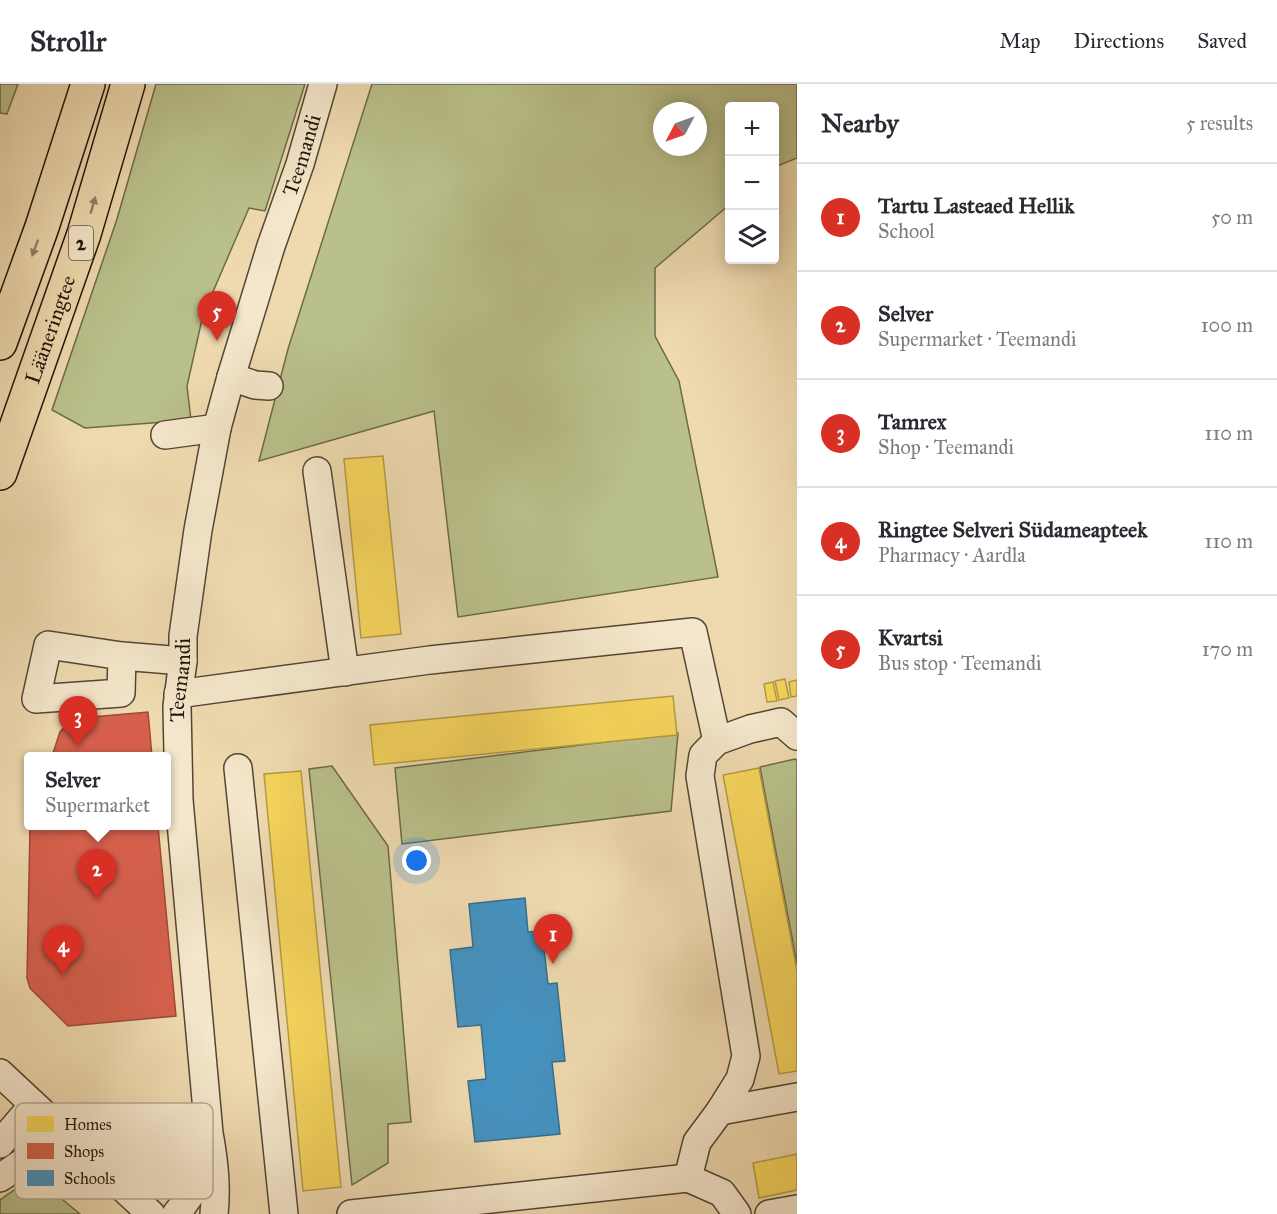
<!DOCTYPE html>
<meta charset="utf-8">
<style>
:root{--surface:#fff;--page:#f7f7f7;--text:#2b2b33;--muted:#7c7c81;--line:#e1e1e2;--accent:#d93025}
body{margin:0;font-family:"IM FELL Great Primer",serif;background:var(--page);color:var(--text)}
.controls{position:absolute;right:18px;top:18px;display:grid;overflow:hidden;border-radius:6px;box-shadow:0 3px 15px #0003}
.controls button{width:54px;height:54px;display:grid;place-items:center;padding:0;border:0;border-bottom:2px solid var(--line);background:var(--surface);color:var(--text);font:30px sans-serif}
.compass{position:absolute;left:653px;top:18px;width:54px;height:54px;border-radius:50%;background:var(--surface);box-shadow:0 3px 15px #0003;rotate:229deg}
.you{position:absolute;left:417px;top:777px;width:21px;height:21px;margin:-15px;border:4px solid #fff;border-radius:50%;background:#1a73e8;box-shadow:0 0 0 9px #1a73e833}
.badge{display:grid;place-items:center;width:39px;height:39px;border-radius:50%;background:var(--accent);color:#fff;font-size:20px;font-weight:700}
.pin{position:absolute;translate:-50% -50px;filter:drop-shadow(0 2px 3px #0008)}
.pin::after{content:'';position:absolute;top:32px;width:21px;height:18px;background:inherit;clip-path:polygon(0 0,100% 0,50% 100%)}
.popup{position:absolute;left:24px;top:668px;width:147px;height:78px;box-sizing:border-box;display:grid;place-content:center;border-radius:6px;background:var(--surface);filter:drop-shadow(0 2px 4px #0005);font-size:20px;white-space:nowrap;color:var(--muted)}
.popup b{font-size:22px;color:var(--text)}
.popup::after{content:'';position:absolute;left:50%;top:100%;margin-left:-12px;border:12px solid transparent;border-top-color:var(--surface)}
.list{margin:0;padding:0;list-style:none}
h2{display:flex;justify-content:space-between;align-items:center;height:78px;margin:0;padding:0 24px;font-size:26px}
h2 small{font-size:20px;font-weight:400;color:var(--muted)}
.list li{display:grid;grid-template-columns:39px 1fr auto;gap:18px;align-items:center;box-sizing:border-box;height:108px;padding:0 24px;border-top:2px solid var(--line)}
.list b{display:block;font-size:22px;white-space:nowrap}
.list p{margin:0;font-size:20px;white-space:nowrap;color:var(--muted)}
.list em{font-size:20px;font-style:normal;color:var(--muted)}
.icon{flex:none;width:33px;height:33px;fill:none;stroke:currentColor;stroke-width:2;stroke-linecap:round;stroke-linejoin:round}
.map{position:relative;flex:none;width:797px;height:1130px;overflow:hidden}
header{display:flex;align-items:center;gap:36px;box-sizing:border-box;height:84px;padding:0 30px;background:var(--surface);border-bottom:2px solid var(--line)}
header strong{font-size:28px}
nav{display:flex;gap:33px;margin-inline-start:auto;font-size:21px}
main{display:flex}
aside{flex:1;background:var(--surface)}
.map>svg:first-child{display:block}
</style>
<header>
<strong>Strollr</strong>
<nav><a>Map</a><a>Directions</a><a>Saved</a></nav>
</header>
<main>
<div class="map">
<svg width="797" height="1130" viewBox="0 0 797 1130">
<rect width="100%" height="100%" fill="#efdab0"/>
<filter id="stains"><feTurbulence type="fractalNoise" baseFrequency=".00333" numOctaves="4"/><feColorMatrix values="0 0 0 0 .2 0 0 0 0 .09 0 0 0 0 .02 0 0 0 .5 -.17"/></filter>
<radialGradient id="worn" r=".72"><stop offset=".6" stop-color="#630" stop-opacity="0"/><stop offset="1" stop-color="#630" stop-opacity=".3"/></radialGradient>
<path fill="#b9c08b" stroke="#6c6a4b" stroke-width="1.5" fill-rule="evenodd" d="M0,0h18l-11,30 -7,-1z
M156,0h149l-40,127 -16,-3 -46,107 -16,71 4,34 -106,8 -33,-18 65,-191z
M372,0h425v74l-22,9 -1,-61h-44l-1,99 -74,63v68l24,45 39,196 -260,40 -24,-206 -175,50 29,-112zM662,27h36v36h-36z
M678,649l-7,78 -269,33 -7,-76z
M795,675l2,1v204l-37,-197z
M332,682l56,80 23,276 -23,2v39l-36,22 -43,-416z
M34,1092l46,38h-80v-14z"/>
<path fill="#f6d55c" stroke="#b59b44" stroke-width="1.5" d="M383,372l18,178 -40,4 -17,-179z
M785,595l4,19 -10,2 -4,-19z
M797,596v16l-6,1 -2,-15z
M773,598l4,19 -10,1 -3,-18z
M673,612l4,39 -303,30 -4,-40z
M759,684l38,203v100l-18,3 -56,-299z
M301,687l40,416 -38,4 -39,-417z
M797,1070v36l-38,8 -6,-35z"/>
<path fill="#d6604d" stroke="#9f4939" stroke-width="1.5" d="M148,628l4,44h-100l8,-24 9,-10 11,-4z
M30,742h128l18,190 -108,10 -38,-38 -3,-10z"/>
<path fill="#4393c3" stroke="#386d8c" stroke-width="1.5" d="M525,814l3,34 14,-1 6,53 9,-1 8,78 -13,1 8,72 -85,8 -7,-61 18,-2 -5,-54 -23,2 -8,-77 23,-3 -4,-43z"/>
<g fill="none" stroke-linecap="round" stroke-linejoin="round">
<defs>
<g id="minor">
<path d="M231,293l24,8 14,1"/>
<path d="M165,351l52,-7"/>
<path d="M317,387l28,201"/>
<path d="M122,572l-1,37 -85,6 12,-54 74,11 61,5"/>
<path d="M178,610l252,-34 263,-28 24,109"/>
<path d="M797,652l-16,-14 -31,7 -33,12 -14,14 -3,21 46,280 -6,23 -20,32 77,-14"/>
<path d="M238,684l46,446"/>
<path d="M0,989l151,141"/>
<path d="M0,1060l33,-39"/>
<path d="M0,1094l29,-20 31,-27"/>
<path d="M688,1094l9,-36 23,-31"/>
<path d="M176,1130c17,-20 27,-39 31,-65"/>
<path id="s1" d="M214,1130c3,-28 0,-53 -5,-81l-30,-333 -2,-94 6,-45v-25l15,-106 19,-102 14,-51 40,-131 29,-82 23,-80"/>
<path d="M351,1130l337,-36 34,15 15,21"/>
<path d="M769,1130l28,-5"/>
</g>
<g id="highway">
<path d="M0,259l42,-116 46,-143"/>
<path id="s2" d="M0,389l84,-239 44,-150"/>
</g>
</defs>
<use href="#minor" stroke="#524634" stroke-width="30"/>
<use href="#highway" stroke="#1e140b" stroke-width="36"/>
<use href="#minor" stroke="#f5e7cc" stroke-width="27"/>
<use href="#highway" stroke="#efdab0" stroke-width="33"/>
</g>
<defs><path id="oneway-solid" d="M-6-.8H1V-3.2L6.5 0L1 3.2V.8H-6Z" transform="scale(1.5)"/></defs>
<g fill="#918166">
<use href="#oneway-solid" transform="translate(93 121) rotate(-74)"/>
<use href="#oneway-solid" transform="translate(35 164) rotate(110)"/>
</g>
<g text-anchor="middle" stroke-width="6" stroke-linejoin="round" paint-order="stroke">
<rect fill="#f5e7cc" stroke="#5e5345" stroke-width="1.5" x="69" y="142" width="24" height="34" rx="4.5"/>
<g font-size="20" font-weight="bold" fill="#1e140b">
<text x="81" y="166">2</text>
</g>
<g font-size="21" fill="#1e140b" stroke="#f5e7cc">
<text dy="7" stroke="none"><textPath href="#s1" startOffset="1077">Teemandi</textPath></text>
<text dy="7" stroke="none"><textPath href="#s2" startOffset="152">Lääneringtee</textPath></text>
<text dy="7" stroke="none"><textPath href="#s1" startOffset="536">Teemandi</textPath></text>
</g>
</g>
<rect x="15" y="1019" width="198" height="96" rx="9" fill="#f5e7cc" stroke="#b4a892" stroke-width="1.5"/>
<rect x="27" y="1032" width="27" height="16" fill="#f6d55c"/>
<rect x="27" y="1059" width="27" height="16" fill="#d6604d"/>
<rect x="27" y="1086" width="27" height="16" fill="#4393c3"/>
<g font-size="16" fill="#1e140b">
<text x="64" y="1046">Homes</text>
<text x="64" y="1073">Shops</text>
<text x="64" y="1100">Schools</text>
</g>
<rect width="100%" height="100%" filter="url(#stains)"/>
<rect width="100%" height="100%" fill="url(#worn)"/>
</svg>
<div class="controls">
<button>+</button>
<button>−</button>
<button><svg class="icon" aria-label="layers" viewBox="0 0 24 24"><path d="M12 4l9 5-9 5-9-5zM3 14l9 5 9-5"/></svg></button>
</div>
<svg class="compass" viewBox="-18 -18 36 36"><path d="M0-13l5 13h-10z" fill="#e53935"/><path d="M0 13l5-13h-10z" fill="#7c7c81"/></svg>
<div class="you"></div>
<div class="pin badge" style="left:553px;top:880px">1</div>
<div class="pin badge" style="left:97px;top:815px">2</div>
<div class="popup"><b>Selver</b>Supermarket</div>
<div class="pin badge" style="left:78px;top:662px">3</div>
<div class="pin badge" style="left:63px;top:891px">4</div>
<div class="pin badge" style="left:217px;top:257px">5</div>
</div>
<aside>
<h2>Nearby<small>5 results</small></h2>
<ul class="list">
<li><span class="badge">1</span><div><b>Tartu Lasteaed Hellik</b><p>School</p></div><em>50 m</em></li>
<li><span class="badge">2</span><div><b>Selver</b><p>Supermarket · Teemandi</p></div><em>100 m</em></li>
<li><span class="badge">3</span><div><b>Tamrex</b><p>Shop · Teemandi</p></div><em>110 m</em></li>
<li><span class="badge">4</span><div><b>Ringtee Selveri Südameapteek</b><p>Pharmacy · Aardla</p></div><em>110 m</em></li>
<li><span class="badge">5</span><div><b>Kvartsi</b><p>Bus stop · Teemandi</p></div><em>170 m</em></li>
</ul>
</aside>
</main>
